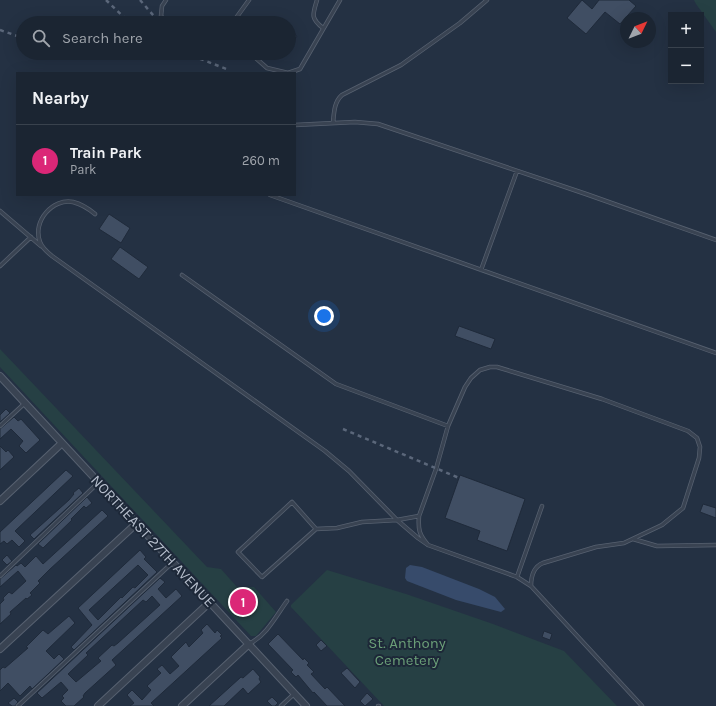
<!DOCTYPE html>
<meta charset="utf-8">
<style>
:root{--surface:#1b2532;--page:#28313e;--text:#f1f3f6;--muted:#a0a5ac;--line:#39424d;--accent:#db2777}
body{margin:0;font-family:Karla,sans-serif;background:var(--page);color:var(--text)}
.controls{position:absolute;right:12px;top:12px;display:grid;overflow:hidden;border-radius:0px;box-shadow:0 4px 16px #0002}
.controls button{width:36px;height:36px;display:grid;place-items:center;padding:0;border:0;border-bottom:1px solid var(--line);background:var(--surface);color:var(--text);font:20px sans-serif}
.compass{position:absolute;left:620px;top:12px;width:36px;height:36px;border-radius:50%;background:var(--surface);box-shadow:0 4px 16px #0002;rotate:47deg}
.you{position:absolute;left:324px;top:316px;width:14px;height:14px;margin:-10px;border:3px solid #fff;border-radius:50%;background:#1a73e8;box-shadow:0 0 0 6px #1a73e833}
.badge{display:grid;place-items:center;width:26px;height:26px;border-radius:50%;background:var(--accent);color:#fff;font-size:13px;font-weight:700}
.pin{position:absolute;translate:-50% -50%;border:2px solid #fff;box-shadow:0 1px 4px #0006}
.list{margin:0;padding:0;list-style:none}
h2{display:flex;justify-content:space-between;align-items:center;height:52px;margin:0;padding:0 16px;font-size:17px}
h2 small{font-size:13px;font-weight:400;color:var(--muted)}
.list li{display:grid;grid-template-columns:26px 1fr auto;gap:12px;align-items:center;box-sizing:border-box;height:72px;padding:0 16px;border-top:1px solid var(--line)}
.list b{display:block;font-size:15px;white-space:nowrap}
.list p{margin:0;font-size:13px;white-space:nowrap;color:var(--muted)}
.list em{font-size:13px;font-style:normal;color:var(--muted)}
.icon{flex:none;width:22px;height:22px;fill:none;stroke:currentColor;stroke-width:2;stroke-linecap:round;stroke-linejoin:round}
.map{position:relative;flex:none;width:716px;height:706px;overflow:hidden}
.search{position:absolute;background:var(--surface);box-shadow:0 4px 16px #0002;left:16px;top:16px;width:280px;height:44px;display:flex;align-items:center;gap:10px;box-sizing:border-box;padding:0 14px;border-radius:22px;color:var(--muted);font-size:15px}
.panel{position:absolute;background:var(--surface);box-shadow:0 4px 16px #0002;left:16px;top:72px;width:280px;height:124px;border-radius:0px}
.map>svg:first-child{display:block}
</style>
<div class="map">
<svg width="716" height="706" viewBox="0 0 716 706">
<rect width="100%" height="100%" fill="#243143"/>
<path fill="#264044" d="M694,0h22v32l-20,-28z
M0,349l207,218 14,2 16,18h17l22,25 -20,24h-5l-251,-269z
M327,570l79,24 87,30 71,27 53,55h-233l-93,-99v-2z"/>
<path fill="#374b6b" d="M410,565l12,2 57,22 16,8 10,12 -4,3 -45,-12 -49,-19 -2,-3 1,-10z"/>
<path fill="#404e63" stroke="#1f2a3a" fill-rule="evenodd" d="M582,0l10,9 7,-9h30l7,6 -16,18 -15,-12 -19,22 -19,-16z
M289,31l8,5 -8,13z
M109,214l21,14 -9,15 -22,-14z
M120,247l28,20 -9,12 -28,-20z
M459,326l36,13 -4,10 -36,-13z
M6,409l4,4 -10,9v-7z
M14,417l4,4 3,-2 19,21 -14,13 -7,-7 4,-5 -12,-12 -11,10v-10z
M0,446l6,6 2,-2 6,7 -14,13z
M66,470l7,6 -58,55 10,10 -6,6 -7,-7 -5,4 -3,-3 -4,3v-12z
M460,475l65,24 -18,52 -30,-11 3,-9 -35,-13z
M79,488l4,5 -49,46 -4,-4 39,-35 5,-6 -1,-1z
M87,497l5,6 -6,5 -2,-2 -13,13 1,1 -29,28 -5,-4z
M703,504l13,4v10l-16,-6z
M102,510l6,6 -59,54 -11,11 2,2 -10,10 2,2 -5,4 -1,-1 -16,14 1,2 -11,10v-20l4,-4 -1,-2 6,-6 3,2 14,-13 -8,-10 -18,16v-8l16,-14 1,1 4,-3 4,4 11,-11 7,8z
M140,550l6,7 -2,2 13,13 -83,78 -3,-3 21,-22 -14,-17zM138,565l10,10 -13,13 -2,-1 -11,11 -1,-1 -23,23 -9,-10z
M7,555l5,6 -5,4 -5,-5z
M160,578l5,4 -7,7 8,9 10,-9 6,7 -70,64 4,5 -31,28 -2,3 1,1 -10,9h-8l-5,-5 3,-3 -2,-2 6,-6 -7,-8 -19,16 -5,-5zM152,596l8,9 -42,38 -4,3 -2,-1 -14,13 3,3 -25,21 -8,-8 20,-19 -2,-2 57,-53 3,2z
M69,616l6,7 -29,28 8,8 5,-5 5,5 -32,30 -2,-3 -10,10 -12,-13 -8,8v-21l3,-3 2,1 23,-20 -2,-1 17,-17 5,4z
M207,624l8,9 2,-3 5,5 -2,1 2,2 -71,65 3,3h-24l4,-3 -7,-8 5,-5 10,10 9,-10 -4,-4 14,-13 -4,-4 5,-4 8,9 9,-8 -8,-9 15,-15 3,5 14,-14 -2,-3z
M544,631l8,3 -2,6 -8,-3z
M278,634l25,26 1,-2 5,5 -2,2 7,7 -3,2 14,15 2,-2 18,19h-18l-13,-14 -1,1 -15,-18 -2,2 -5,-5 2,-2 -25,-26z
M321,640l6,6 -6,5 -5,-6z
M347,668l13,14 -5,6 -14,-15z
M253,669l7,8 -1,2 2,3 -13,12 -5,-6 -19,18h-15l32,-29 2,1z
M367,693l6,6 -8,7 -5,-5z
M272,697l6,6 -3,3h-3l-5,-5z
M14,698l4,4 -3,4h-3l-4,-3z"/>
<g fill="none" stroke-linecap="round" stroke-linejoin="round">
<defs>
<path id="service" d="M166,0l-4,6 -1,10 6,7
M317,0c-4,14 -7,18 6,28
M234,23l2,-5 13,-18
M250,53l17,15 21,5 12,-4 40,-69
M333,123c1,-10 1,-21 9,-28l59,-30 59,-42 27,-23
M295,125l60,-3 23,2 208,70 130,46
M270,195l446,158
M0,211l41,35
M95,214c-6,-5 -14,-10 -22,-12 -20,-4 -41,19 -33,40 2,6 7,10 12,14l273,195 24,20 48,49 21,18 10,7
M0,266l31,-29
M481,270l36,-99
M182,275l154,109 112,42
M0,426l25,-23
M419,516c-1,14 0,18 9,29l89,32 14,9
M316,529l-24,-27 -54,50 24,25 54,-48 21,-1 25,-6 35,-2 22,-4 17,-47 12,-43 17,-39 6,-9 9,-8 10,-3h7l105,32 86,32 9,7 3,9 -1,11 -16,50 -21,17 -38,18 -28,4 -53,16c-10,4 -12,13 -12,23l111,120
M633,539l24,7 59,-1
M0,576l99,-94
M517,577l25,-71
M249,644c18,-9 27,-28 38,-43
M18,706l155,-144
M281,706l13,-12
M378,706h1"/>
<path id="minor" d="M0,376l306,330
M0,501l62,-58
M0,649l137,-126
M98,706l112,-104
M182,706l67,-62"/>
</defs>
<use href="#service" stroke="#576170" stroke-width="4.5"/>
<use href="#minor" stroke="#576170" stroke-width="8"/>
<use href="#service" stroke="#394352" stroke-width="3"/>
<use href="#minor" stroke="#394352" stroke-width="6"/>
<path stroke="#5b677a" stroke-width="2.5" stroke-dasharray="4 4" stroke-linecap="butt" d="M106,0l24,23
M140,0l20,23
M0,30l23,8
M185,53l44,17
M343,429l116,49"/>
</g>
<g text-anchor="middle" stroke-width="4" stroke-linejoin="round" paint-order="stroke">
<g font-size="15" fill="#b6becc" stroke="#1d2838">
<text transform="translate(153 541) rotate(47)" y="5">NORTHEAST 27TH AVENUE</text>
</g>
<g font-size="15" fill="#6b9f78" stroke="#1d2838">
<text x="407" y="648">St. Anthony<tspan x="407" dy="17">Cemetery</tspan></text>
</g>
</g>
</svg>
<div class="controls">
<button>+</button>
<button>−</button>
</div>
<svg class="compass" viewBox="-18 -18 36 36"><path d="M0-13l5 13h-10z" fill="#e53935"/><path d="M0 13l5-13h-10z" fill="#a0a5ac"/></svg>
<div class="you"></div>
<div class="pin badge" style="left:243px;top:602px">1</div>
<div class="search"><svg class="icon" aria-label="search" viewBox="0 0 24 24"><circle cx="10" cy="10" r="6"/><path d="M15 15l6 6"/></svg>Search here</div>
<section class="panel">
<h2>Nearby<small></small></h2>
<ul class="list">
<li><span class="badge">1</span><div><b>Train Park</b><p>Park</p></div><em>260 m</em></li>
</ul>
</section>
</div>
